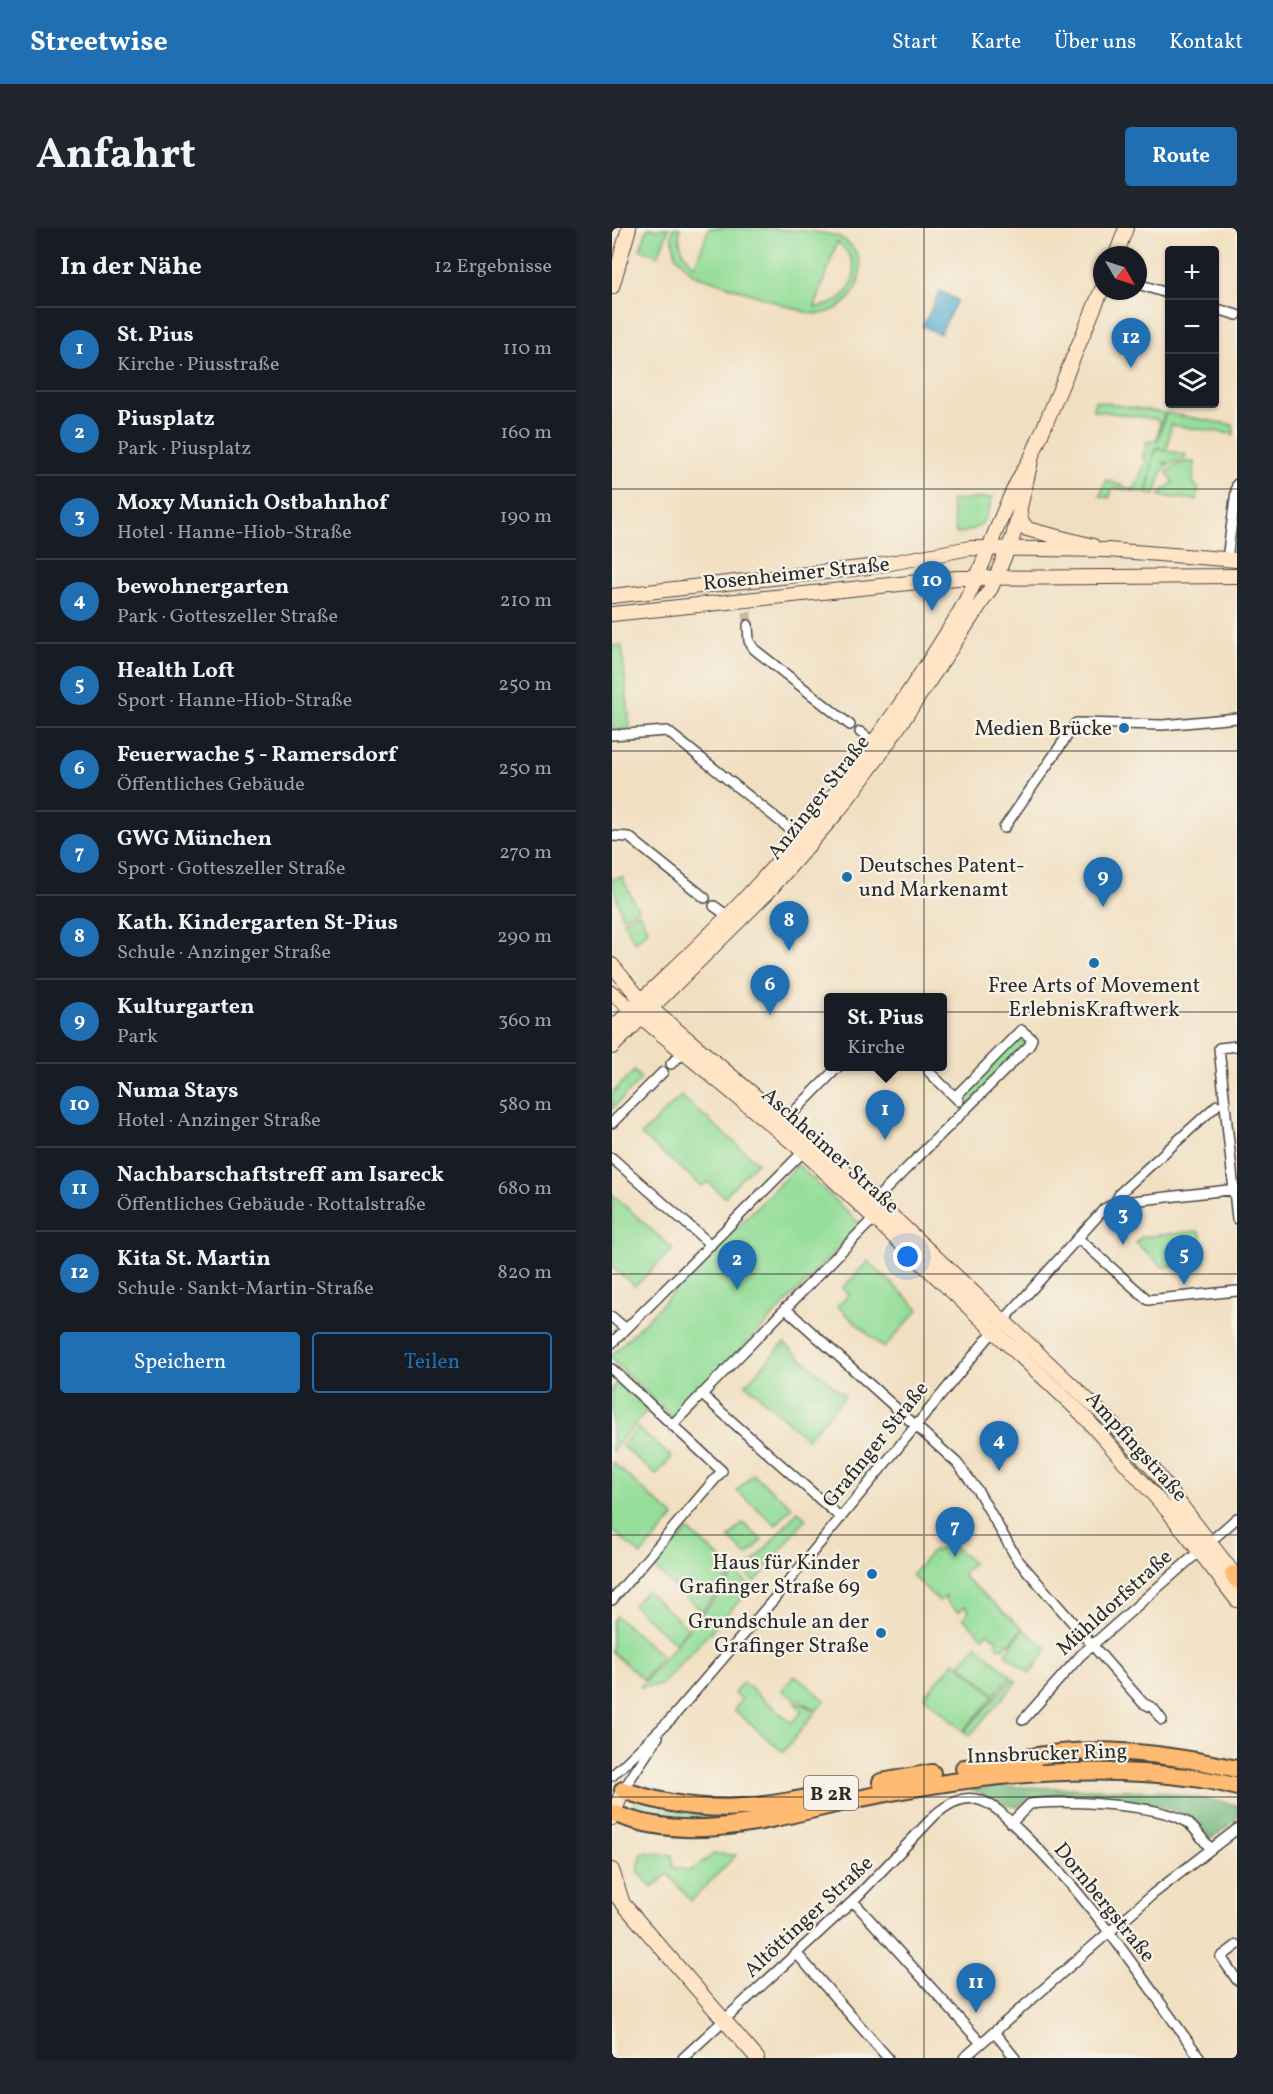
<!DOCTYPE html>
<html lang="de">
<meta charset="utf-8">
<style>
:root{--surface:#171b24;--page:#20242c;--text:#f1f3f6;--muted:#9ea1a6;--line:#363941;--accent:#1f6fb2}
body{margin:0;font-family:Vollkorn,serif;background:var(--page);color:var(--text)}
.controls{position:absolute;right:18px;top:18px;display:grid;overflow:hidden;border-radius:6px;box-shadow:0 2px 4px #0004}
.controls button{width:54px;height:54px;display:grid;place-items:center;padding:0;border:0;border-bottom:2px solid var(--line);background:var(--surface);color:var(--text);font:30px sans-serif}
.compass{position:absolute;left:481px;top:18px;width:54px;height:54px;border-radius:50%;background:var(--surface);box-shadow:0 2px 4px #0004;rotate:129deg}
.you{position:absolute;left:296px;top:1029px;width:21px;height:21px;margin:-15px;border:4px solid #fff;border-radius:50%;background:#1a73e8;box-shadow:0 0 0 9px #1a73e833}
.badge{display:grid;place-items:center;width:39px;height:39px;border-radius:50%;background:var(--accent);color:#fff;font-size:20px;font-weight:700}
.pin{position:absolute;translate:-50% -50px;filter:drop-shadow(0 2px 3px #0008)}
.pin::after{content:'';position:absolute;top:32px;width:21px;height:18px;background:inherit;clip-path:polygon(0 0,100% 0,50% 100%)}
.popup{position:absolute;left:212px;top:765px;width:123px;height:78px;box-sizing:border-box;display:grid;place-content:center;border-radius:6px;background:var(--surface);filter:drop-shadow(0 2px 4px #0005);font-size:20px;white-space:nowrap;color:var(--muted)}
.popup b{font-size:22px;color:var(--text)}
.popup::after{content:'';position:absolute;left:50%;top:100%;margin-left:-12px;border:12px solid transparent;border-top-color:var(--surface)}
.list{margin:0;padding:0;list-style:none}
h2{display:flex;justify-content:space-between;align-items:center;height:78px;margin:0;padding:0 24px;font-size:26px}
h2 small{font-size:20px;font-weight:400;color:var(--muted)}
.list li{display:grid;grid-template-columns:39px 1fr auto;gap:18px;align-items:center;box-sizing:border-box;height:84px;padding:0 24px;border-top:2px solid var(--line)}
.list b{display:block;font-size:22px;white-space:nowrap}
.list p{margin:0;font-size:20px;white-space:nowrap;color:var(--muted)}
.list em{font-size:20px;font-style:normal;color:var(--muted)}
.actions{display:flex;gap:12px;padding:18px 24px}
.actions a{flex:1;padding:14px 0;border:2px solid var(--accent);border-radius:6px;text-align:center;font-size:21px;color:var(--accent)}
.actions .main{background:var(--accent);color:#fff}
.icon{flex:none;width:33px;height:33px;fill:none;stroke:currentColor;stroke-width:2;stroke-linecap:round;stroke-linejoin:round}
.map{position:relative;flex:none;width:625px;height:1830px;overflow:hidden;border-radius:6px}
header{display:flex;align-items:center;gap:36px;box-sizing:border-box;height:84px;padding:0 30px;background:var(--accent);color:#fff}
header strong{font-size:28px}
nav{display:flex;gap:33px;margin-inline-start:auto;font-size:21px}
.intro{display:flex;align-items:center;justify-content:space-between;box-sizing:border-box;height:144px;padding:0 36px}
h1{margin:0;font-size:42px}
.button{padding:15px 27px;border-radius:6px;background:var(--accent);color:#fff;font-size:21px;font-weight:700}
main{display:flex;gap:36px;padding:0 36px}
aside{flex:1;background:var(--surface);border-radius:6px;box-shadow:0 2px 4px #0004}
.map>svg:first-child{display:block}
</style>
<header>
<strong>Streetwise</strong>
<nav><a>Start</a><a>Karte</a><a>Über uns</a><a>Kontakt</a></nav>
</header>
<div class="intro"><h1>Anfahrt</h1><a class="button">Route</a></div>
<main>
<aside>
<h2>In der Nähe<small>12 Ergebnisse</small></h2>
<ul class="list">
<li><span class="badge">1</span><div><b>St. Pius</b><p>Kirche · Piusstraße</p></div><em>110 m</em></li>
<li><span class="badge">2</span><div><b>Piusplatz</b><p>Park · Piusplatz</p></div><em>160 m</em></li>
<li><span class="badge">3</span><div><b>Moxy Munich Ostbahnhof</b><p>Hotel · Hanne-Hiob-Straße</p></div><em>190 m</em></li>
<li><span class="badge">4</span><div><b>bewohnergarten</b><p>Park · Gotteszeller Straße</p></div><em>210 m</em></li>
<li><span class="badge">5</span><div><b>Health Loft</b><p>Sport · Hanne-Hiob-Straße</p></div><em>250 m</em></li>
<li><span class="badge">6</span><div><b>Feuerwache 5 - Ramersdorf</b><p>Öffentliches Gebäude</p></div><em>250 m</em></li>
<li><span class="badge">7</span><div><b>GWG München</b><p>Sport · Gotteszeller Straße</p></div><em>270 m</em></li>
<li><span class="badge">8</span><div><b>Kath. Kindergarten St-Pius</b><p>Schule · Anzinger Straße</p></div><em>290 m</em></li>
<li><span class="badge">9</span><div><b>Kulturgarten</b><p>Park</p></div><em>360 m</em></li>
<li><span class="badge">10</span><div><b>Numa Stays</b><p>Hotel · Anzinger Straße</p></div><em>580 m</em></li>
<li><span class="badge">11</span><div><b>Nachbarschaftstreff am Isareck</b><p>Öffentliches Gebäude · Rottalstraße</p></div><em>680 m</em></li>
<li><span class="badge">12</span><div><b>Kita St. Martin</b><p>Schule · Sankt-Martin-Straße</p></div><em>820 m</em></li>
</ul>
<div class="actions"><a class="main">Speichern</a><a>Teilen</a></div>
</aside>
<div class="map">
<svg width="625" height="1830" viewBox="0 0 625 1830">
<rect width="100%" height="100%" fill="#f7f3e8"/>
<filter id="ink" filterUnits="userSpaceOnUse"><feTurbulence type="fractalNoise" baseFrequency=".0167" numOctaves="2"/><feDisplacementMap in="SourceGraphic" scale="12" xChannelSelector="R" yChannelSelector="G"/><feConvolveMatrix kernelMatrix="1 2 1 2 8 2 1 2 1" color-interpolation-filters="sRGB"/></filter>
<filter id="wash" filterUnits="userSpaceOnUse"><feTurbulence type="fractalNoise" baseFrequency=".008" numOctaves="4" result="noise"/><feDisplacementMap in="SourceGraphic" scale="24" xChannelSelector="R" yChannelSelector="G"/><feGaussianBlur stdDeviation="1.35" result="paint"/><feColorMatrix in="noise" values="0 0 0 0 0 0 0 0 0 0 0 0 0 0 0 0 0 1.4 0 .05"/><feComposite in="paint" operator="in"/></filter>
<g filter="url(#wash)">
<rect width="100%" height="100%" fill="#f1dfc1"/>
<path fill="#94de99" stroke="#608462" stroke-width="1.5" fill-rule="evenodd" d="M36,0h21l-11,28 -18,-7z
M61,0h7c-3,16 3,27 15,38l14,-38c38,0 94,0 128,8 46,20 18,85 -29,77l-115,-39 -17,-18 -4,-18zM225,14c32,23 15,64 -22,65z
M483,173l69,12 -7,30 9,-30 67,12 1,9 -63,-9 -4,25 -11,-3 -3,12 4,-10 28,5 1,4 -15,5 -9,-1 6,2 -6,8 -7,23 -8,-1 6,-33 -7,32 -33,-5 -4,10 -9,-2 6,-16 28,10 13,-31 -4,-2 4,-15 10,-3 3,-17 -5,-3 -62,-9z
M573,234h10l-2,19 5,8 -1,11 -37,-4 1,-4 13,-10 -7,-9 8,-8z
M381,269c-9,26 -9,32 -37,37l-5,-33z
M0,418h10l8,83 -18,1z
M10,649l16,33 -16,7 -10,-38z
M27,685l9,17 -13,13 -12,-23z
M406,809l9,8 -58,59 -8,-10z
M22,843l7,8 -29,30v-16z
M69,868l76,66 -33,35 -16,-15 -6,4 -61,-51z
M186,937l63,60 -187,194 -62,-59v-5z
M0,966l61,55 -38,37 -23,-19z
M586,1003l3,3 3,24 -17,2 -2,5 -22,2 -27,-24 5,-6z
M256,1033l51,48 -35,39 -47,-42 12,-11 -6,-7z
M402,1108l128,126 55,72 -2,2 -184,-197z
M172,1115l61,53 -38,43 -61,-55z
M6,1154l30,27 -36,42v-62z
M25,1200l35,29 -16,18 -34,-29z
M0,1234l62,55 -33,38 -29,-25z
M141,1246l39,33 -16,18 -39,-34z
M186,1283l8,8 -51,63 -10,-10z
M131,1295l19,17 -15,16 -18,-18z
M76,1302l47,41 -33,40 -48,-43z
M335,1312l26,23 -10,11 1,3 58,51 -12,16 -3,-2 -3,6 -7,-1 -1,-8 -9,-6 -4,4 -20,-19 6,-7 -4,-5 -7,6 -13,-12 1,-4 -7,5 -27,-26 22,-26 3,3z
M124,1346l16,13 -92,99 -20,1z
M34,1363l42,37 -13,15 -42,-38z
M4,1388l46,40 -18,24 -32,-28v-31z
M411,1401l25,20 -18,24 -25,-19z
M365,1417l34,31 -16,18 -35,-30z
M343,1433l39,35 -31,35 -39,-35z
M183,1447l30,25 -9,11c-11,-9 -23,-12 -34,-21z
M401,1450l4,4 -48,54 -5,-4z
M131,1454l49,41 10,-11 -7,-9 11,3 9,7 -32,39 -49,-42 8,-11 -8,-6z
M23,1574l58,13 64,-2 1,4 -51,7 -78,-10z
M30,1624l30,3 1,12 17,4 24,-17 22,1 -45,46 -23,-27 -16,14 -14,-17z"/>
<path fill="#77bd81" stroke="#517456" stroke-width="1.5" d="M382,1558l163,5 80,14v14l-25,19c-10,-5 -12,-18 -23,-22 -31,-14 -146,-35 -170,-10 -17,2 -31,-10 -47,-16z"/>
<path fill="#56aed3" stroke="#406c7f" stroke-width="1.5" d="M328,63l17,9 -17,34 -17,-8z"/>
</g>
<g filter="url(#ink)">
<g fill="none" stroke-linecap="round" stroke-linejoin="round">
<path stroke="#c9bba3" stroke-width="9" stroke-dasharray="9 4.5" stroke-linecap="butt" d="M135,384l1,13"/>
<defs>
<path id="street" d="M526,56l32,10
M602,80l23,7
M615,331l10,-75
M136,397l1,16 5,8 96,76
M248,504l13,10
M0,507l55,-4 133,106
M392,600l72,-105 87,2 74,-7
M0,608l17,1 76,61
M102,678l14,10
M625,818l-18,2 18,171
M59,836l6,-6 10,-3
M317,844l30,29
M0,895l51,-51
M169,897l58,-59
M0,930l99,87
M263,972l154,-154 3,-7 -11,-9 -66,67
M503,975l5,-10 97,-88
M466,1010l70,62 89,-9
M173,1080l172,155 21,28 39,68 126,144 10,5 9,12
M0,1089l14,12
M0,1115l195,-195
M0,1141l110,102 -110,129
M89,1166l140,124
M61,1196l194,-199 13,-9
M411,1492l58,-65 156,-137
M0,1548l60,-58 102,-119 213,-260 117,-130 11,-6 122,-14
M11,1562l35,-53
M399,1595l19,-19c33,-4 127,0 155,17 10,6 17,18 25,27
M241,1673l128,142
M625,1717l-16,12 16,23
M185,1726l91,104
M382,1804l21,26
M71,1830l170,-157 83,-87c13,-11 30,-20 46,-13 15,5 28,21 39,31 71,67 122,148 179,226
M352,1830l189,-164 84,-65"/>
<path id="secondary" d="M504,27l10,-27
M0,59l17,-59
M408,284l1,8 6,9 66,17
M0,368l257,-29 101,-19 137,2 130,10
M0,386l345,-36 280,-2
M0,737l29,35 201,169 266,250 46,51 83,108
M0,765l192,159 278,262 86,97 69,89
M0,801c49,-49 102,-95 148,-147 74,-80 138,-169 195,-262 31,-51 44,-112 77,-164l70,-167
M0,819l156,-155 71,-82 40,-54 112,-168 22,-51 18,-76
M0,1590l11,-28
M0,1642l10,31
M0,1663l145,167"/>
<path id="highway" d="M621,1346l4,6
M410,1531c69,-16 147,-5 215,10
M352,1540l69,-6
M269,1554l51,-9
M11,1562c82,29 142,18 224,-1
M1,1585c83,35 171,1 254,-16 91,-19 182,-30 276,-24 31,2 64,5 94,14"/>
</defs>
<use href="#street" stroke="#494642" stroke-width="12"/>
<use href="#secondary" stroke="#494642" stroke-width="16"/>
<use href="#highway" stroke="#494642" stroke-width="20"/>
<use href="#street" stroke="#fff" stroke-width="9"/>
<use href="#secondary" stroke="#ffe4c6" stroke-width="14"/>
<use href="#highway" stroke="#ffbb71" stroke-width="16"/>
</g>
</g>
<path fill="none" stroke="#2b2b2b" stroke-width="1.5" stroke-opacity="0.55" d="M312,0v1830M0,261h625M0,523h625M0,784h625M0,1046h625M0,1307h625M0,1569h625"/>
<g fill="#1f6fb2" stroke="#f7f3e8" stroke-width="2">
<circle cx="512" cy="500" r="6"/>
<circle cx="235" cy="649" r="6"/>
<circle cx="482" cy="735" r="6"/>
<circle cx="260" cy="1346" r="6"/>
<circle cx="269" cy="1405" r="6"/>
</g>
<g text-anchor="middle" stroke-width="4.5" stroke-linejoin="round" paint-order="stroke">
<rect fill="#f7f3e8" stroke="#686764" stroke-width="1.5" x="192" y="1548" width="54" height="34" rx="4.5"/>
<g font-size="20" font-weight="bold" fill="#2b2b2b">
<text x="219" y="1572">B 2R</text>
</g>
<g font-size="21" fill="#2b2b2b" stroke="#f7f3e8">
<text transform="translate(184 345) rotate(-6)" y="7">Rosenheimer Straße</text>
<text transform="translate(206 569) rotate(-52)" y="7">Anzinger Straße</text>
<text transform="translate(219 922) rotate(42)" y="7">Aschheimer Straße</text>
<text transform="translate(263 1216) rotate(-51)" y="7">Grafinger Straße</text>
<text transform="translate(525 1218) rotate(48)" y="7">Ampfingstraße</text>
<text transform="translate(502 1374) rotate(-42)" y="7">Mühldorfstraße</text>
<text transform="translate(435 1525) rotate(-2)" y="7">Innsbrucker Ring</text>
<text transform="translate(493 1674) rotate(51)" y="7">Dornbergstraße</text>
<text transform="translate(196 1688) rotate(-43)" y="7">Altöttinger Straße</text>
</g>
<g font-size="21" fill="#2b2b2b" stroke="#f7f3e8" text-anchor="end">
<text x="500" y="507">Medien Brücke</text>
<text x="247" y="644" text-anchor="start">Deutsches Patent-<tspan x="247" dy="24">und Markenamt</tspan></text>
<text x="482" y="764" text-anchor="middle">Free Arts of Movement<tspan x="482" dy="24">ErlebnisKraftwerk</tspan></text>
<text x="248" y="1341">Haus für Kinder<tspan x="248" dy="24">Grafinger Straße 69</tspan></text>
<text x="257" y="1400">Grundschule an der<tspan x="257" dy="24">Grafinger Straße</tspan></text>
</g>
</g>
</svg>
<div class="controls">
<button>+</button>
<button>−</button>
<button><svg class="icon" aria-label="layers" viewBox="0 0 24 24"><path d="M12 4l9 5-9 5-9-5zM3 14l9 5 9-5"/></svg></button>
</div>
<svg class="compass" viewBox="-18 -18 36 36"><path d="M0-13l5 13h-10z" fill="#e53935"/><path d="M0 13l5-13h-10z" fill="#9ea1a6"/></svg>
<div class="you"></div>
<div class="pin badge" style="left:273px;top:912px">1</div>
<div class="popup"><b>St. Pius</b>Kirche</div>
<div class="pin badge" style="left:125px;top:1062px">2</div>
<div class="pin badge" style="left:511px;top:1017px">3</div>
<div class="pin badge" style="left:387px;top:1243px">4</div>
<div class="pin badge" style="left:572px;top:1057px">5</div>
<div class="pin badge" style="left:158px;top:787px">6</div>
<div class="pin badge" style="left:343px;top:1329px">7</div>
<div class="pin badge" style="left:177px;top:723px">8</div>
<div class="pin badge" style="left:491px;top:679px">9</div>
<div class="pin badge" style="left:320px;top:383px">10</div>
<div class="pin badge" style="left:364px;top:1785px">11</div>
<div class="pin badge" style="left:519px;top:140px">12</div>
</div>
</main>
